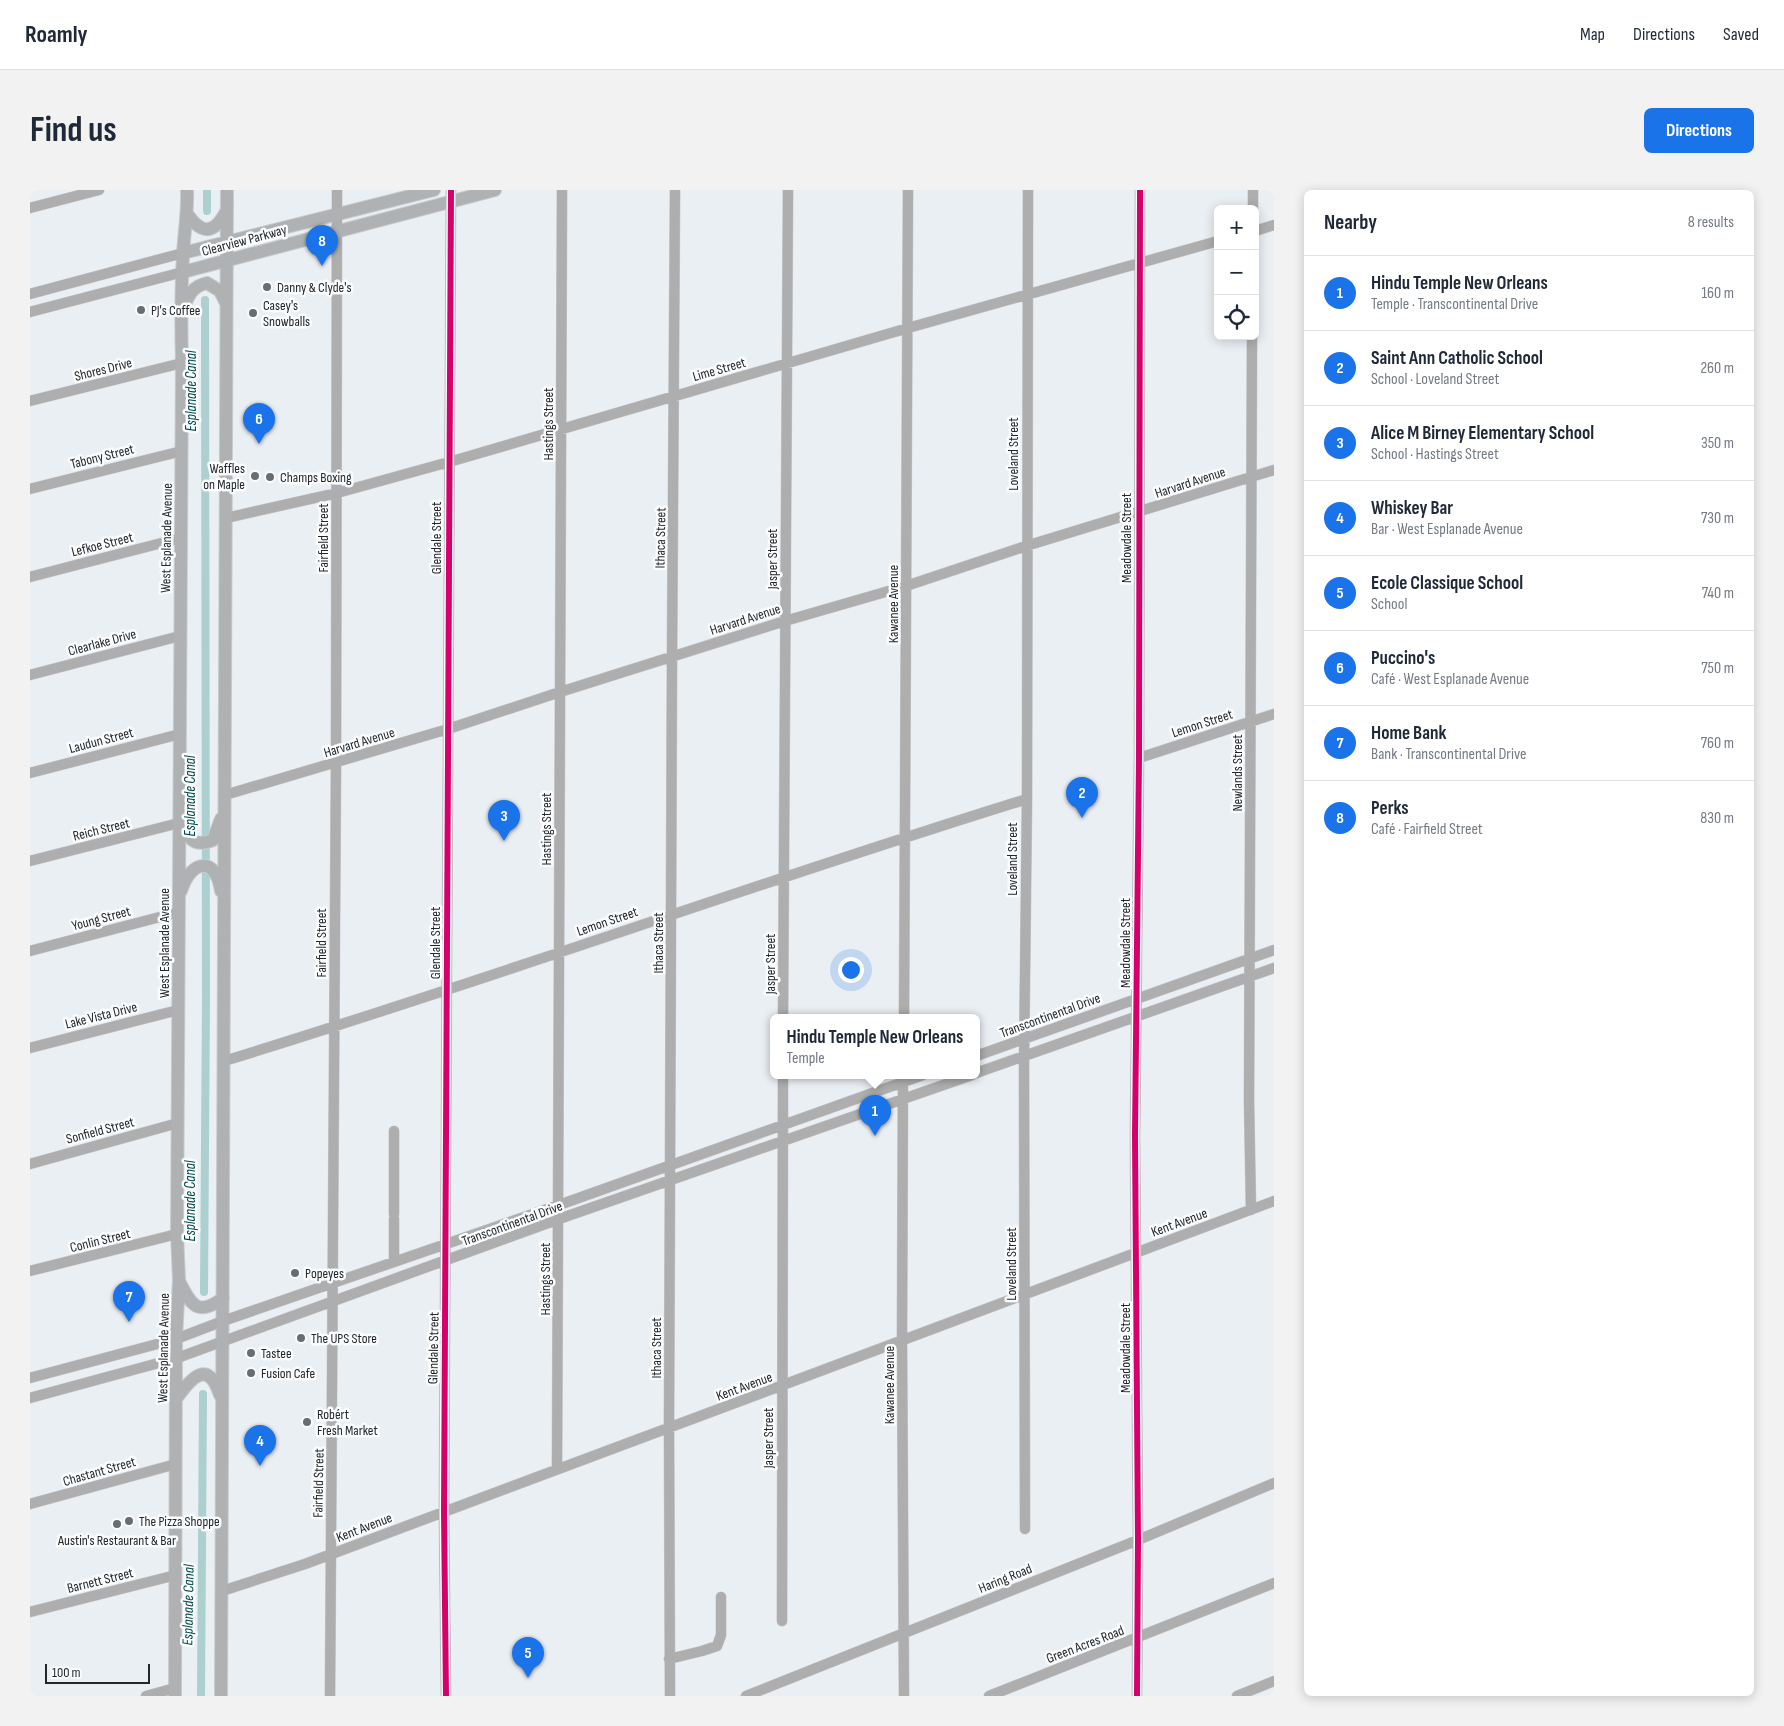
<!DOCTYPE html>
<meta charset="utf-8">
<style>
:root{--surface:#fff;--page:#f2f2f3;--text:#1f2937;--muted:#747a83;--line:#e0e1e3;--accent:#1a73e8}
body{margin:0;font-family:"Sofia Sans Condensed",sans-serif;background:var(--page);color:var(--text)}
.controls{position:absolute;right:15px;top:15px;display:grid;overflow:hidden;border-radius:8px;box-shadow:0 2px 12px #0003}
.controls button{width:45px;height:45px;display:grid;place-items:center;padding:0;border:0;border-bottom:1px solid var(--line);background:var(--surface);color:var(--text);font:25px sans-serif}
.scale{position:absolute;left:15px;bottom:12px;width:105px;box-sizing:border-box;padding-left:5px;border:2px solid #24272a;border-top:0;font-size:14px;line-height:18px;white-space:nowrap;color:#24272a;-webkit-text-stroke:4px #fafcfd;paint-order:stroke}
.you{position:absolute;left:820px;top:779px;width:18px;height:18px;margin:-12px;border:4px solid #fff;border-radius:50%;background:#1a73e8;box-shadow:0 0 0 8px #1a73e833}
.badge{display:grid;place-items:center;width:32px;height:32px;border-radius:50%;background:var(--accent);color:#fff;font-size:16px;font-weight:700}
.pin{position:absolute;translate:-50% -41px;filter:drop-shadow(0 1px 2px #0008)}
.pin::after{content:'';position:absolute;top:26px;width:18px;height:15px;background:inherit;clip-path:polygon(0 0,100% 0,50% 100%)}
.popup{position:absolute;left:740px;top:824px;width:210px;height:65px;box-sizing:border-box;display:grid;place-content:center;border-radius:8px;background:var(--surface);filter:drop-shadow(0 1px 4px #0005);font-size:16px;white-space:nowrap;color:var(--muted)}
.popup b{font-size:19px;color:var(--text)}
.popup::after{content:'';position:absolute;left:50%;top:100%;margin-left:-10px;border:10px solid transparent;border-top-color:var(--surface)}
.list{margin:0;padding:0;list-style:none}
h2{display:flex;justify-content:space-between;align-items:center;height:65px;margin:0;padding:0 20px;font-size:21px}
h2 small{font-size:16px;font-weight:400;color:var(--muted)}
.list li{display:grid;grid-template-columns:32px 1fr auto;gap:15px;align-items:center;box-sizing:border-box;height:75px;padding:0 20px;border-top:1px solid var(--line)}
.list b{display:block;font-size:19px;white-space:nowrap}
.list p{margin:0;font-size:16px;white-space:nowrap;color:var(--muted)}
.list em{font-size:16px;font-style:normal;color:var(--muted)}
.icon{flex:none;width:28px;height:28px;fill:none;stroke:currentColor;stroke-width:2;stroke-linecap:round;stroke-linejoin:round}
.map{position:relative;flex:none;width:1244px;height:1506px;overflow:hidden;border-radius:8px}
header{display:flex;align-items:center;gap:30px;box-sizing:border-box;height:70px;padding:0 25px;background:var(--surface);border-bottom:1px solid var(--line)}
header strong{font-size:24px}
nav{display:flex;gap:28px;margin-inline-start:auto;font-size:18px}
.intro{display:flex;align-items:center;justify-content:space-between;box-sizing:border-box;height:120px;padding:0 30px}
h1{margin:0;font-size:35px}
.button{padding:12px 22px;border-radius:8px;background:var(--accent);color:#fff;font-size:18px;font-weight:700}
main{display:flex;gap:30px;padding:0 30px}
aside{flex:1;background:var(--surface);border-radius:8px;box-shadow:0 2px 12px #0003}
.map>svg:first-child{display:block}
</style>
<header>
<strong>Roamly</strong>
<nav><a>Map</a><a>Directions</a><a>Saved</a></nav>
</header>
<div class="intro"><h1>Find us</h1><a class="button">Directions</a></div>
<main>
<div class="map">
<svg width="1244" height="1506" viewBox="0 0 1244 1506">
<rect width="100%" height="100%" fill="#eaeff4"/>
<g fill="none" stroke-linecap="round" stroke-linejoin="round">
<path stroke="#accfd0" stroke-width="8" d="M177,21v-21
M174,1102l2,-293 -1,-699
M171,1506l2,-302"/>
<defs>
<path id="minor" d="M1223,0v19
M0,18l69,-18
M1225,41l19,-6
M0,104l153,-41
M0,122l153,-40
M0,211l152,-38
M0,299l152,-38
M196,328l111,-25 112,-31 459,-134 310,-87
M0,387l151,-39
M0,485l150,-39
M1109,568l135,-44
M0,583l150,-39
M195,605l223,-66 112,-37 225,-71 121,-35 120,-40 248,-76
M0,671l149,-38
M0,761l149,-39
M753,827l5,-827
M874,827l4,-827
M0,858l148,-38
M946,866l298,-106
M194,871c269,-82 534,-179 803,-262
M946,883l298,-105
M873,887l-1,264 2,355
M364,941v83
M0,974l148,-41
M1221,1020l-2,-109 3,-765
M364,1029v43
M0,1081l147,-37
M0,1188l146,-39 47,-18 336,-116 364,-130
M0,1208l147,-40 382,-139 413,-144
M527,1279l5,-1279
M0,1314l146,-40
M995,1339l-1,-465 3,-265 1,-609
M192,1401l83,-27 969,-363
M0,1422l146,-37
M752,1431l1,-546
M639,1469l33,-8 15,-5 4,-11v-38
M116,1506l29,-8
M300,1506l6,-933 1,-573
M416,1506l-2,-184 7,-1322
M640,1506l-1,-268 3,-770 3,-468
M716,1506l392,-156 136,-57
M959,1506l285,-113
M1107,1506l1,-156 -3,-404 4,-378 1,-568
M1207,1506l37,-15"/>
<path id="major" d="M158,25c15,21 27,18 39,-5
M153,63l251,-63
M153,82l312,-82
M154,117c5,-13 9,-21 23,-24l13,8 6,12
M155,629c0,19 9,29 28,21l8,-21
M151,701c10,-32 35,-35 40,0
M150,1093c12,24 19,33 43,15
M146,1209c15,-21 32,-41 44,-4
M145,1506l1,-357 3,-59 -2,-46 5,-871c-1,-36 -1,-72 1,-108 1,-22 5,-43 4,-65
M191,1506l6,-1506"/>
</defs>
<use href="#minor" stroke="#c7cbcf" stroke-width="11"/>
<use href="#major" stroke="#c7cbcf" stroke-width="14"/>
<use href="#minor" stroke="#aeaeae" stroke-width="10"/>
<use href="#major" stroke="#afb1b3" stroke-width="12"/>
<defs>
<path id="cycleway" d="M416,1506l-2,-184 7,-1322
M1107,1506l1,-156 -3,-404 4,-378 1,-568"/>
</defs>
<use href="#cycleway" stroke="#fafcfd" stroke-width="9"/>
<use href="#cycleway" stroke="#d6006c" stroke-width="6"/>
</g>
<g fill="#696d71" stroke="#fafcfd" stroke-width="2">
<circle cx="237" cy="97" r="5"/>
<circle cx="111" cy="120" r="5"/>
<circle cx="223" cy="123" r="5"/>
<circle cx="225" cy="286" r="5"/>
<circle cx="240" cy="287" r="5"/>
<circle cx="265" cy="1083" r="5"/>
<circle cx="271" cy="1148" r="5"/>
<circle cx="221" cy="1163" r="5"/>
<circle cx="221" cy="1183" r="5"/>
<circle cx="277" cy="1232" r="5"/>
<circle cx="99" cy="1331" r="5"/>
<circle cx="87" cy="1334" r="5"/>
</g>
<g text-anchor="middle" stroke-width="5" stroke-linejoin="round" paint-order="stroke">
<g font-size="14" fill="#24272a" stroke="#fafcfd">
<text transform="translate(214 50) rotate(-15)" y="5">Clearview Parkway</text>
<text transform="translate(73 179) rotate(-14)" y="5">Shores Drive</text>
<text transform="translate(689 179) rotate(-16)" y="5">Lime Street</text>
<text transform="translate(518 234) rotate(-90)" y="5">Hastings Street</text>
<text transform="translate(983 264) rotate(-90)" y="5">Loveland Street</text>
<text transform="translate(72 266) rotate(-14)" y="5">Tabony Street</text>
<text transform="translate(1160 292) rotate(-18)" y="5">Harvard Avenue</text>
<text transform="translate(136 348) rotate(-89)" y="5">West Esplanade Avenue</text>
<text transform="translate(293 348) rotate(-90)" y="5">Fairfield Street</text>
<text transform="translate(406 348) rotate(-90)" y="5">Glendale Street</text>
<text transform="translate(630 348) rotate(-89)" y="5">Ithaca Street</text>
<text transform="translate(1096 348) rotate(-90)" y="5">Meadowdale Street</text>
<text transform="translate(72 354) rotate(-14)" y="5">Lefkoe Street</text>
<text transform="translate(742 369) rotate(-90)" y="5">Jasper Street</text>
<text transform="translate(863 414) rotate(-90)" y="5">Kawanee Avenue</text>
<text transform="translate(715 429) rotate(-18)" y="5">Harvard Avenue</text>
<text transform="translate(72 452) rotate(-15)" y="5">Clearlake Drive</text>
<text transform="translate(1172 533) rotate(-18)" y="5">Lemon Street</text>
<text transform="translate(71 550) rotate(-15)" y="5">Laudun Street</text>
<text transform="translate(329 552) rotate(-17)" y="5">Harvard Avenue</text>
<text transform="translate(1207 583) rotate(-90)" y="5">Newlands Street</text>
<text transform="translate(71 639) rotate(-14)" y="5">Reich Street</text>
<text transform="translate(516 639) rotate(-90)" y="5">Hastings Street</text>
<text transform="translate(982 669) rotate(-90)" y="5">Loveland Street</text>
<text transform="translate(71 728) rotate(-15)" y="5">Young Street</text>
<text transform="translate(577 731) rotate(-19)" y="5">Lemon Street</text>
<text transform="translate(134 753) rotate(-90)" y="5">West Esplanade Avenue</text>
<text transform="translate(291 753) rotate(-90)" y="5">Fairfield Street</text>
<text transform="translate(405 753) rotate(-90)" y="5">Glendale Street</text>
<text transform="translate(628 753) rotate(-90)" y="5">Ithaca Street</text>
<text transform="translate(1095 753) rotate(-90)" y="5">Meadowdale Street</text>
<text transform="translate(740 774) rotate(-90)" y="5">Jasper Street</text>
<text transform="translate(71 825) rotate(-14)" y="5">Lake Vista Drive</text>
<text transform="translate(1020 825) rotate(-20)" y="5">Transcontinental Drive</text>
<text transform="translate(70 940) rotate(-15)" y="5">Sonfield Street</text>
<text transform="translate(1149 1032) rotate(-20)" y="5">Kent Avenue</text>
<text transform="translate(482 1033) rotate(-20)" y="5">Transcontinental Drive</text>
<text transform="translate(70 1050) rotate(-14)" y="5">Conlin Street</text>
<text transform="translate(981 1074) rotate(-90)" y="5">Loveland Street</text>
<text transform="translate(515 1089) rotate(-90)" y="5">Hastings Street</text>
<text transform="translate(133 1158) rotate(-89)" y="5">West Esplanade Avenue</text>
<text transform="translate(403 1158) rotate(-89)" y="5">Glendale Street</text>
<text transform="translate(626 1158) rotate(-90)" y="5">Ithaca Street</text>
<text transform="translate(1095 1158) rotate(-90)" y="5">Meadowdale Street</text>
<text transform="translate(859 1195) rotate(-90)" y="5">Kawanee Avenue</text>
<text transform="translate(714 1196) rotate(-20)" y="5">Kent Avenue</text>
<text transform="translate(738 1248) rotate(-90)" y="5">Jasper Street</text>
<text transform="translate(69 1281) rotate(-16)" y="5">Chastant Street</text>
<text transform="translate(288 1293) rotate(-89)" y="5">Fairfield Street</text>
<text transform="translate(334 1337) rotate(-21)" y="5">Kent Avenue</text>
<text transform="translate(975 1388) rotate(-22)" y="5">Haring Road</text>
<text transform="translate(70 1390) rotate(-14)" y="5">Barnett Street</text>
<text transform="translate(1055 1454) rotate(-21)" y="5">Green Acres Road</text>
</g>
<g font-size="14" fill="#24272a" stroke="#fafcfd" text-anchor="start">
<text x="247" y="102">Danny &amp; Clyde's</text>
<text x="233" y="120">Casey's<tspan x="233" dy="16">Snowballs</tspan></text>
<text x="121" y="125">PJ's Coffee</text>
<text x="215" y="283" text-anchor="end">Waffles<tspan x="215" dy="16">on Maple</tspan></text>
<text x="250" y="292">Champs Boxing</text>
<text x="275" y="1088">Popeyes</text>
<text x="281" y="1153">The UPS Store</text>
<text x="231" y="1168">Tastee</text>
<text x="231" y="1188">Fusion Cafe</text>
<text x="287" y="1229">Robért<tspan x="287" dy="16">Fresh Market</tspan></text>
<text x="109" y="1336">The Pizza Shoppe</text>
<text x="87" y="1355" text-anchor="middle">Austin's Restaurant &amp; Bar</text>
</g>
<g font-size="15" font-style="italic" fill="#004849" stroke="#fafcfd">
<text transform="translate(161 201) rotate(-90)" y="5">Esplanade Canal</text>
<text transform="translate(160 606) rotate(-90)" y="5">Esplanade Canal</text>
<text transform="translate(160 1011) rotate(-90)" y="5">Esplanade Canal</text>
<text transform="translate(158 1415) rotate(-89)" y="5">Esplanade Canal</text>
</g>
</g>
</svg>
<div class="controls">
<button>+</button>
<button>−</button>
<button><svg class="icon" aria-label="locate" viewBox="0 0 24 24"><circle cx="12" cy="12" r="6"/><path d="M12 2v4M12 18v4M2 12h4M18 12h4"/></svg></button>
</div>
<div class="scale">100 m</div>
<div class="you"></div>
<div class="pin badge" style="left:845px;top:946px">1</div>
<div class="popup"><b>Hindu Temple New Orleans</b>Temple</div>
<div class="pin badge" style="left:1052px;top:628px">2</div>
<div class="pin badge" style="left:474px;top:651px">3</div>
<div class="pin badge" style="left:230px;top:1276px">4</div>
<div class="pin badge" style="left:498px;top:1488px">5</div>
<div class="pin badge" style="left:229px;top:254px">6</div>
<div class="pin badge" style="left:99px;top:1132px">7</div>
<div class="pin badge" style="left:292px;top:76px">8</div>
</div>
<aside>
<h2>Nearby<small>8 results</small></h2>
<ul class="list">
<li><span class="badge">1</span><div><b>Hindu Temple New Orleans</b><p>Temple · Transcontinental Drive</p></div><em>160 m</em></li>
<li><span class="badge">2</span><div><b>Saint Ann Catholic School</b><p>School · Loveland Street</p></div><em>260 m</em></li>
<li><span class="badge">3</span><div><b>Alice M Birney Elementary School</b><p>School · Hastings Street</p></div><em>350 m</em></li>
<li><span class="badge">4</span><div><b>Whiskey Bar</b><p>Bar · West Esplanade Avenue</p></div><em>730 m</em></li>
<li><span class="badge">5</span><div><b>Ecole Classique School</b><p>School</p></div><em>740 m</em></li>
<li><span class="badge">6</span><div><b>Puccino's</b><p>Café · West Esplanade Avenue</p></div><em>750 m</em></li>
<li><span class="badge">7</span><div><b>Home Bank</b><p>Bank · Transcontinental Drive</p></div><em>760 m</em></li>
<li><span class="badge">8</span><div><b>Perks</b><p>Café · Fairfield Street</p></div><em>830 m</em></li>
</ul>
</aside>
</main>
